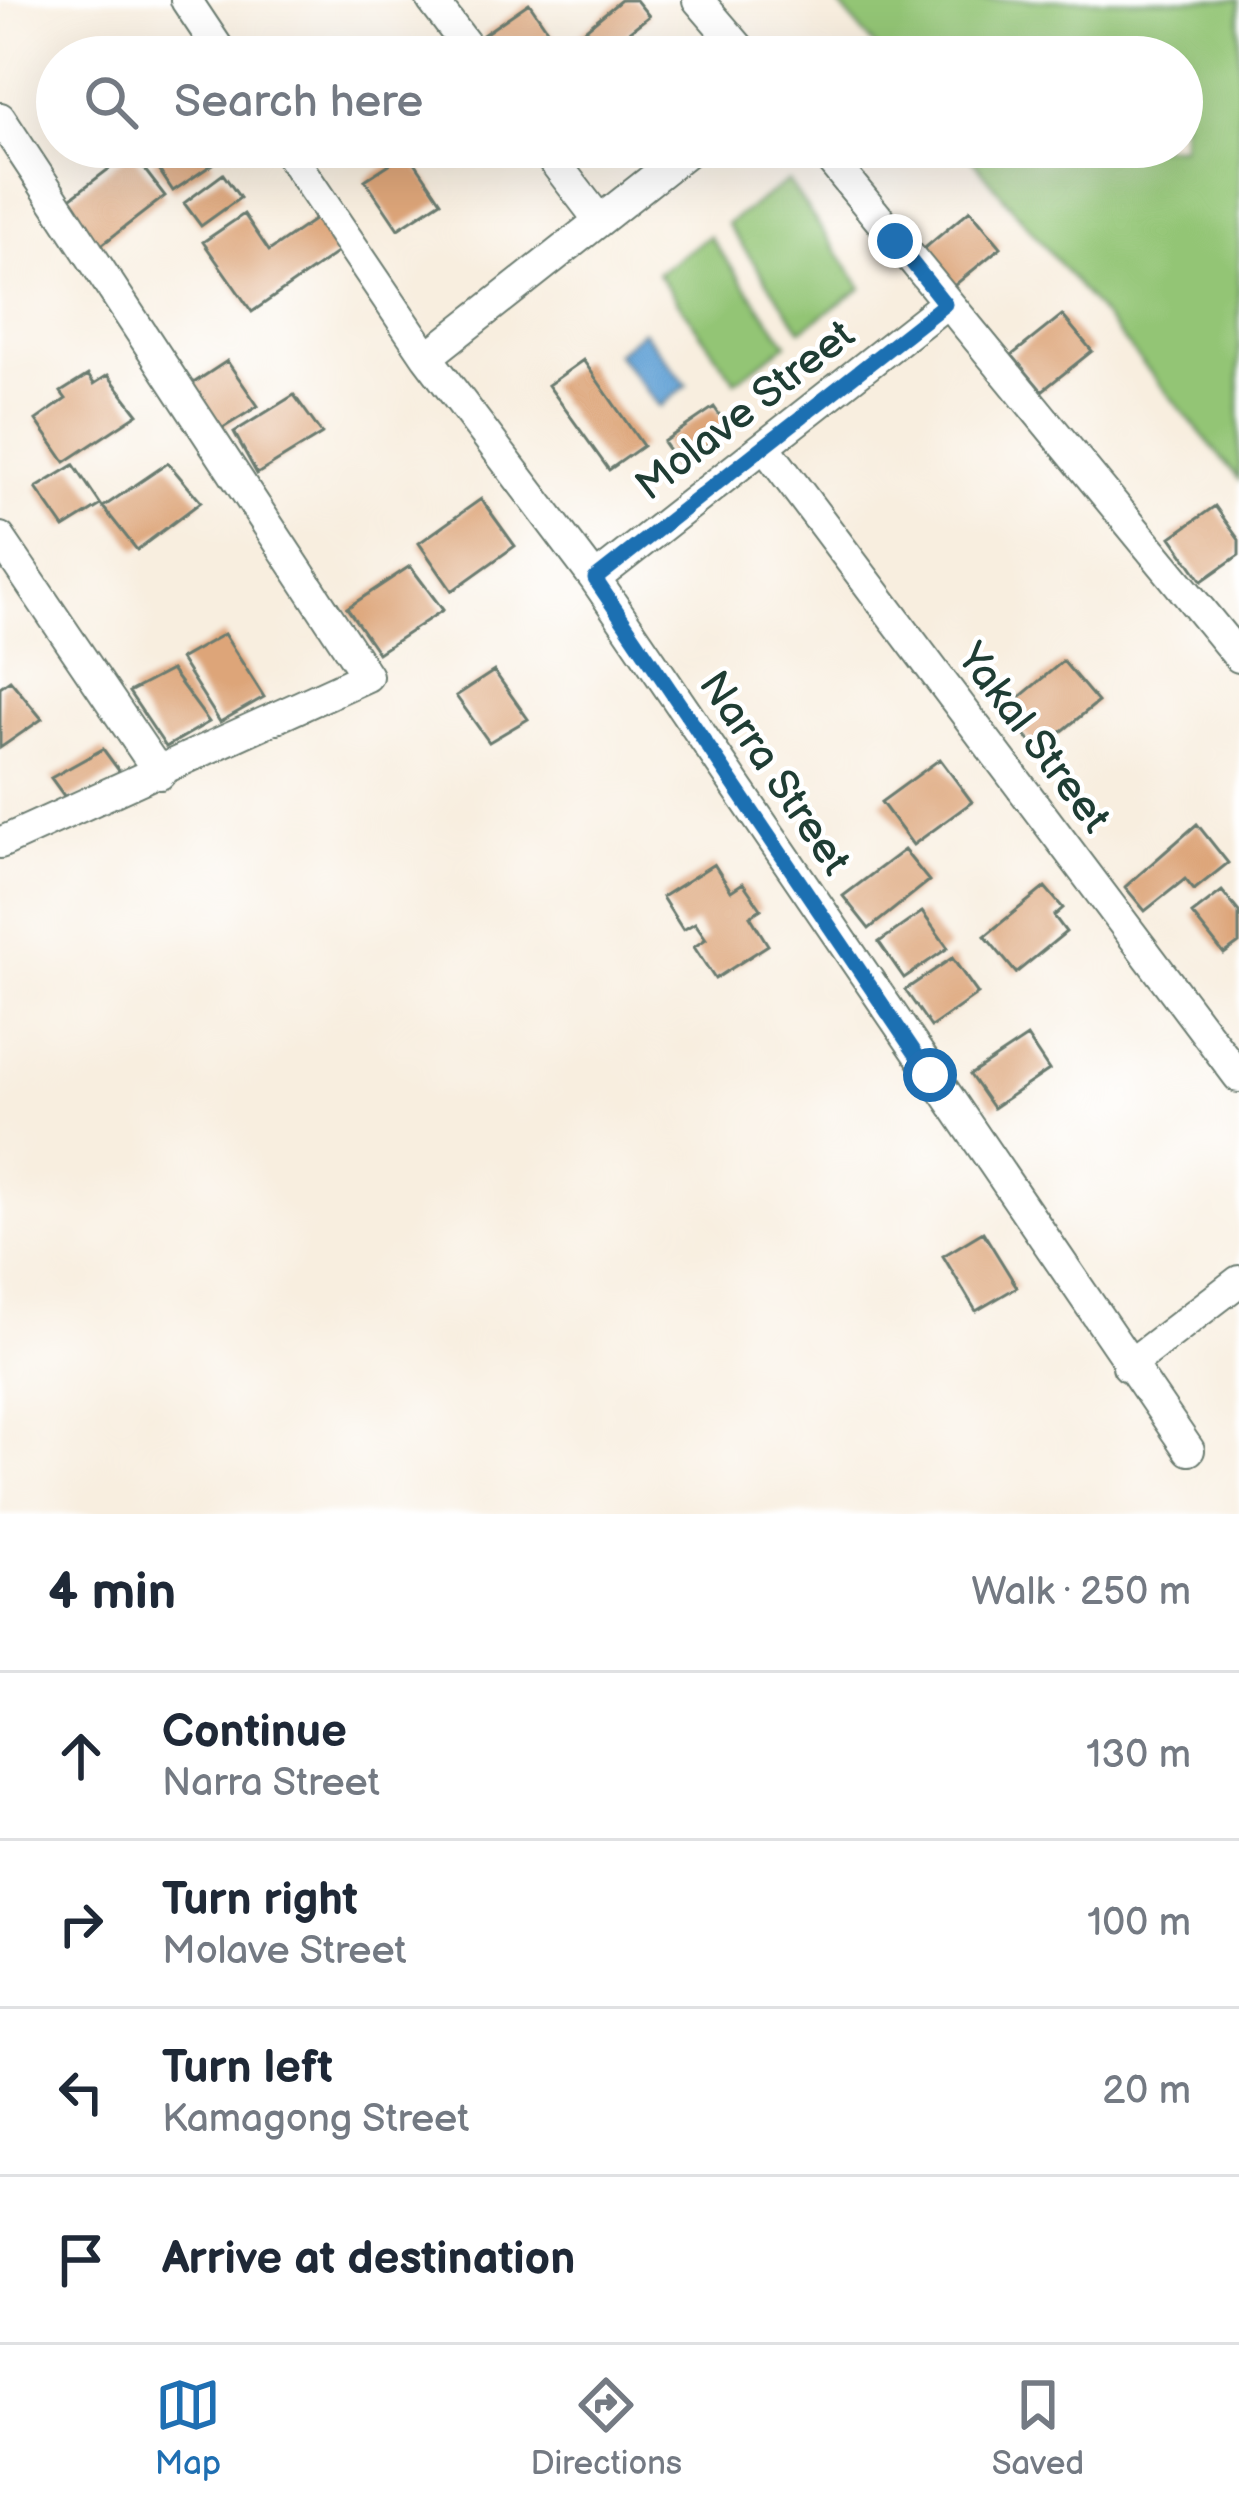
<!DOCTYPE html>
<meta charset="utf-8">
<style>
:root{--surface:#fff;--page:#f6f6f7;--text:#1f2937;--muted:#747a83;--line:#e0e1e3;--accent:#1f6fb2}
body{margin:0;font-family:"Balsamiq Sans",sans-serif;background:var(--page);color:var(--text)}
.stop{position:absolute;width:36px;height:36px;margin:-27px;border:9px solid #1f6fb2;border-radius:50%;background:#fff}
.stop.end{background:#1f6fb2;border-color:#fff;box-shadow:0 3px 12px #0008}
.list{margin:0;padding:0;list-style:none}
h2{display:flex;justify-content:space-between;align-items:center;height:156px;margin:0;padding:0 48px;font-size:51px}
h2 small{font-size:39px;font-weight:400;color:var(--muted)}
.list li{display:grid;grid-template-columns:78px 1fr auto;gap:36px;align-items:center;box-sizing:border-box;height:168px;padding:0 48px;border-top:3px solid var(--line)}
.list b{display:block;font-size:45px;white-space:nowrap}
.list p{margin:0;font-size:39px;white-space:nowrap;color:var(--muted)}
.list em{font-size:39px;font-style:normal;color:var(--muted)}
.icon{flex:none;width:66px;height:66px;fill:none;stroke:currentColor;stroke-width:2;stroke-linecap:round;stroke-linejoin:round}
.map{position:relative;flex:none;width:1239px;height:1514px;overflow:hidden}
.search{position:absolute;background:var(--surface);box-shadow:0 12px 48px #0002;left:36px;right:36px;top:36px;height:132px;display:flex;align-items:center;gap:30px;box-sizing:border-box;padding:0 42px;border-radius:66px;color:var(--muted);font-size:45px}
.sheet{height:828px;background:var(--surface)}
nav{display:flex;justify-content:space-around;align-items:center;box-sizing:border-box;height:168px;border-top:3px solid var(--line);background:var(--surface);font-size:33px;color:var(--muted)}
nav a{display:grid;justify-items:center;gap:6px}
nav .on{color:var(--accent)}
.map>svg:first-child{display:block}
</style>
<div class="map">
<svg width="1239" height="1514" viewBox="0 0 1239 1514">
<rect width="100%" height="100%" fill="#fff"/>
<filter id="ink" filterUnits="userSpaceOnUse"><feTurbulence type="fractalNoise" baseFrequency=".00833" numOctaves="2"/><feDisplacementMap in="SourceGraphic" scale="24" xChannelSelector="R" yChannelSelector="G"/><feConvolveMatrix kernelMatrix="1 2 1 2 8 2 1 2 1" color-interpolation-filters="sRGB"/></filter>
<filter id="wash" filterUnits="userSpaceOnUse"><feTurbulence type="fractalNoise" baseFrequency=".004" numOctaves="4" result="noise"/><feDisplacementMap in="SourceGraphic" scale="48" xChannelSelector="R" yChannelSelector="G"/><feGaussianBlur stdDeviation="2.7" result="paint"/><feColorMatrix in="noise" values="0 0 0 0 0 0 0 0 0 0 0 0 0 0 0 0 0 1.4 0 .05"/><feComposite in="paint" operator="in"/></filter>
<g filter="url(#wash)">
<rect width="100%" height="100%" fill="#f8eedf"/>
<path fill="#93c575" stroke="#598154" stroke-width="3" d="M835,0h404v479l-277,-332h220v-90h-298z
M788,181l74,107 -61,42 -74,-106z
M709,236l78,108 -52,37 -78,-108z"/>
<path fill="#63a2d5" stroke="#417084" stroke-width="3" d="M643,331l44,54 -27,22 -44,-54z"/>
<g id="blocks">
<path fill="#dda579" d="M621,0h15l13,16 -23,18 11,15 -10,8h-37l-15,-19z
M529,3l29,42 -18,12h-43l-14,-22z
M174,147h28l11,17 -40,27 -20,-30z
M131,152l34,44 -66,51 -35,-44z
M408,152l33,49 -43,28 -33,-49z
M223,174l17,24 -39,28 -17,-23z
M970,210l31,37 -52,43 -30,-37z
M244,214l25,37 49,-34 23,33 -89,62 -49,-70z
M1062,315l30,36 -50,40 -30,-36z
M583,360l60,86 -34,24 -61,-85z
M227,361l31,45 -40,25 -32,-43z
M88,375l6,9 14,-9 30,39 -73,48 -29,-42 30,-21 -5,-7z
M294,395l28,39 -65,40 -23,-42z
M714,407l16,23 -51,35 -16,-23z
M168,463l33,39 -64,48 -34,-43z
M74,465l27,40 -37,23 -28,-40z
M481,499l34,47 -63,45 -33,-48z
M1215,506l24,34v15l-37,26 -31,-44z
M410,566l33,44 -65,43 -31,-45z
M224,634l40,63 -44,25 -40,-63z
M1063,661l35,41 -60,49 -34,-41z
M171,670l38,52 -43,25 -37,-55z
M494,671l34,48 -39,23 -33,-46z
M10,680l32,39 -42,29v-61z
M103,749l17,23 -53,28 -16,-22z
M940,759l32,43 -59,43 -32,-43z
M1197,824l31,39 -34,27 -9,-11 -40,32 -20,-24z
M904,850l25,31 -60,48 -26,-33z
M714,864l17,27 12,-8 18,26 -11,7 18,29 -53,34 -21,-32 12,-8 -11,-16 -12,7 -21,-33z
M1045,887l18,21 -9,8 12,16 -50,41 -31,-37z
M1222,891l17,21v31l-15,11 -32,-40z
M922,912l26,36 -44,30 -25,-36z
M952,958l26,36 -47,33 -26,-37z
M1027,1037l22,33 -56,38 -23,-33z
M983,1232l34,55 -41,24 -33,-55z"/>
</g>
</g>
<g filter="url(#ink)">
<use href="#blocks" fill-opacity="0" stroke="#6b7b70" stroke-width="3"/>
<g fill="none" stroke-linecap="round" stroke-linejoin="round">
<defs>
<path id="minor" d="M186,0l38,57
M432,0l43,57
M698,0l49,57
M0,118l367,558 -367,167
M285,147l142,210 168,222 594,871
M543,147l56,73
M820,147l419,510
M427,357l266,-210
M765,447l474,630
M0,538l160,236
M595,579l350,-275
M1128,1366l111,-85"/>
</defs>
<use href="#minor" stroke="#6b7b70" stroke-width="34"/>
<use href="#minor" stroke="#fff" stroke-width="30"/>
</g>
</g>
<g fill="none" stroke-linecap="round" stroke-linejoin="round" filter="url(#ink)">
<path stroke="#1f6fb2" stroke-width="15" d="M895,241l50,63 -350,275 335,496"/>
</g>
<g text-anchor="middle" stroke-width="9" stroke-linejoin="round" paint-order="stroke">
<g font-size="42" fill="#1f3d34" stroke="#fff">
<text transform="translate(744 409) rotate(-38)" y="15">Molave Street</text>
<text transform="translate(1035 737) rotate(53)" y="15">Yakal Street</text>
<text transform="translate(776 772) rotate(56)" y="15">Narra Street</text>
</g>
</g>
</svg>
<div class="stop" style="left:930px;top:1075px"></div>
<div class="stop end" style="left:895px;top:241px"></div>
<div class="search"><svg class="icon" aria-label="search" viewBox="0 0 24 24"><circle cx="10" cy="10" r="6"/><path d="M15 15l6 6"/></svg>Search here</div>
</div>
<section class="sheet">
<h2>4 min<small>Walk · 250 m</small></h2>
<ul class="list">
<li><svg class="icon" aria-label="ahead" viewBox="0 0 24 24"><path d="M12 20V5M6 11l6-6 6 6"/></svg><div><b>Continue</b><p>Narra Street</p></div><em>130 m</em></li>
<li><svg class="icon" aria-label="right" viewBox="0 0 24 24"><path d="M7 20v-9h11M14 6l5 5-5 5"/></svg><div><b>Turn right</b><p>Molave Street</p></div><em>100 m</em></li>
<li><svg class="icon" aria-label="left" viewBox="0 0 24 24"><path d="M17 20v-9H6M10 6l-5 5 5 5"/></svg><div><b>Turn left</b><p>Kamagong Street</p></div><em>20 m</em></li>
<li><svg class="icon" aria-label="arrive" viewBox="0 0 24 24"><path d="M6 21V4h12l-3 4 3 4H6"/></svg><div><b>Arrive at destination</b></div></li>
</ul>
</section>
<nav>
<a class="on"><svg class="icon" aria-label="map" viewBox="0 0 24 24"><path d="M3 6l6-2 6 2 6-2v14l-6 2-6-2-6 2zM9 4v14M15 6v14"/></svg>Map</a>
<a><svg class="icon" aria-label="directions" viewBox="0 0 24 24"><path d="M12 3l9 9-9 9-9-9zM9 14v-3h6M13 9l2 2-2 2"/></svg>Directions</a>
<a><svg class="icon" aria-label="saved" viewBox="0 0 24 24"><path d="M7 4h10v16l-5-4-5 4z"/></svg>Saved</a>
</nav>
